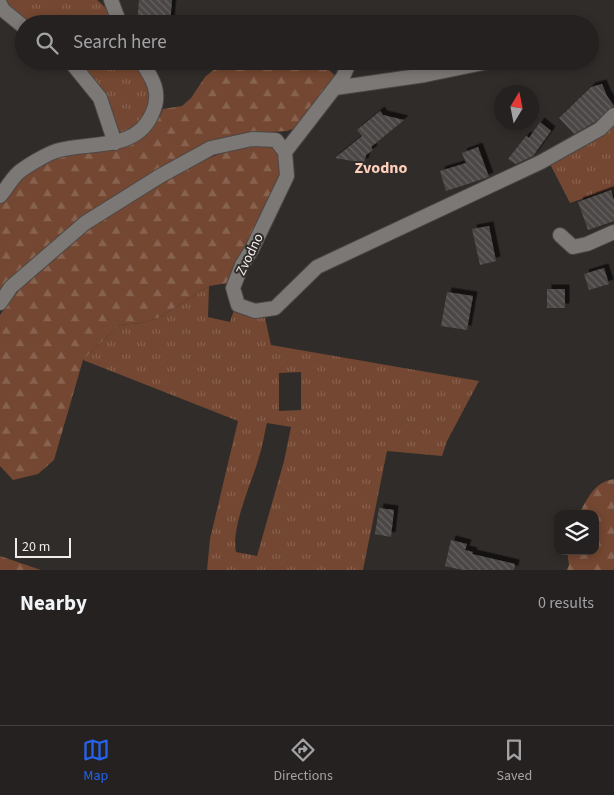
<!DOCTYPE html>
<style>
:root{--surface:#242120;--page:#302e2d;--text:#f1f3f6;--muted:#a3a3a5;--line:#413e3e;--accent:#2563eb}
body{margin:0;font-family:"Source Sans 3",sans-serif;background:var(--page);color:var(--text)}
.controls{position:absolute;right:15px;bottom:15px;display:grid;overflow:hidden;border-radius:10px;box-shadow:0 2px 8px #0003}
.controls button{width:45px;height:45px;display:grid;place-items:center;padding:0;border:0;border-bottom:1px solid var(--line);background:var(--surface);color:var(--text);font:25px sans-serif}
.compass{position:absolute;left:494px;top:85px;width:45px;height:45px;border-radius:50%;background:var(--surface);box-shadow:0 2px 8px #0003;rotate:10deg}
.scale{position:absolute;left:15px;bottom:12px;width:56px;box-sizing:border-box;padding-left:5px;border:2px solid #efeceb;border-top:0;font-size:14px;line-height:18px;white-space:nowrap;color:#efeceb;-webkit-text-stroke:4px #302c2a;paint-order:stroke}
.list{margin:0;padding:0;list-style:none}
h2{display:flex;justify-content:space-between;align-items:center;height:65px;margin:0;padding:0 20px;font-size:21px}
h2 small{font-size:16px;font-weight:400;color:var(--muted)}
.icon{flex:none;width:28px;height:28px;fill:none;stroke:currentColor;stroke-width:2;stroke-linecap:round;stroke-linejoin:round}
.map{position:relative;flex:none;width:614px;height:570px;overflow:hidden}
.search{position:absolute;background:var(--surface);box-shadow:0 2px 8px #0003;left:15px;right:15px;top:15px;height:55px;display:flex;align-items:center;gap:12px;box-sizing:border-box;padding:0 18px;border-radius:28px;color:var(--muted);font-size:19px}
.sheet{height:155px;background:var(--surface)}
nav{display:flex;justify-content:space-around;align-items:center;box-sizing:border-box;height:70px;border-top:1px solid var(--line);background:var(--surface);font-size:14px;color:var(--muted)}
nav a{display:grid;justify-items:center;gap:2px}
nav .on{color:var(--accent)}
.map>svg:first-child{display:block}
</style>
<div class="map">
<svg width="614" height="570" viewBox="0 0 614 570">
<defs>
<pattern id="grass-tufts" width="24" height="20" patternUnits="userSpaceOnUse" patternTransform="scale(1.25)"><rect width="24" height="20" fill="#734731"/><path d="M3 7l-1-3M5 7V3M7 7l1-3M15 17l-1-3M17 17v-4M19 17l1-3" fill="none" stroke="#87624f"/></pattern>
<pattern id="forest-firs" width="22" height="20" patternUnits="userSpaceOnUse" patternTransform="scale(1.25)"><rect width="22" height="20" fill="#734731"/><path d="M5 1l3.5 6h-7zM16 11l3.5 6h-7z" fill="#87624f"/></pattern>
<pattern id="building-back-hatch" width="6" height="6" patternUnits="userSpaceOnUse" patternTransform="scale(1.25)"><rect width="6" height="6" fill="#4c4746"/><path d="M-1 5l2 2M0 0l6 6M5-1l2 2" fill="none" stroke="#666261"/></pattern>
<filter id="shadow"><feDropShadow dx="4.5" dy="-4.5" stdDeviation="0" flood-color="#0009"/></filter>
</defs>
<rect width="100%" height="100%" fill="#302c2a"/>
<path fill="url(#grass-tufts)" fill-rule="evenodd" d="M5,0h92l8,7 8,17h-84l-18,-13z
M76,61h60l14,25 -1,29 -27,23 -11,-25z
M614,121v75l-3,-7 -41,14 -20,-39z
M209,286l-1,31 22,5 5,-15 7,8 23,3 6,27 208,36 -32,60 -5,15 -55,-5 -24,119h-156l3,-31 28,-118 -155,-61 36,-35 23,-2 18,-6zM301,372v38l-22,1v-38zM267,423l24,4 -7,34 -27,95 -21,-4c-5,-27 16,-69 23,-95 4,-11 5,-23 8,-34z"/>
<path fill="url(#forest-firs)" d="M224,61h95l20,18 -38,47 -14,5 -47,3 -31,11 -128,75 -43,35 -38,36v-87c14,-27 49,-46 78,-52 37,-7 68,0 85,-43l19,-3 9,-8 14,-21z
M255,144l23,5 6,26 -56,108 -19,3 -49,31 -18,6 -23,2 -36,35 -29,100 -16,14 -25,6 -13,-14v-151c37,-55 95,-93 151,-126 34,-20 65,-38 104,-45z
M614,479v91h-47l2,-5 -2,-14h28v-37h-16c9,-16 15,-32 35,-35z
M0,556l41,14h-41z"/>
<path fill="url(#building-back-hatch)" filter="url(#shadow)" d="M139,0h33l-2,24h-33z
M602,84l5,12 7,10 -19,16 -21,12 -15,-16 32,-31z
M380,111l3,4 21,5 -33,27 2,3 -7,5 -2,8 -29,-5 27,-22 -5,-6z
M540,122l11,9 -18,25 -17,8 -8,-5 18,-23 3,2z
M478,147l11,30 -43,14 -6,-20 26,-8 -4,-10z
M611,190l3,10v21l-26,9 -10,-28z
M489,226l7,35 -16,4 -8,-36z
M604,268l5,16 -20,6 -5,-16z
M547,289h18v19h-18z
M447,292l26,4 -6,34 -26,-4z
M379,508l15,2 -3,27 -16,-3z
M451,540l16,4 -2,6 8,2 -1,2 43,10 -1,6h-52l-17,-4z"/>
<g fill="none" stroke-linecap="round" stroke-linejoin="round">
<defs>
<path id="minor" d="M111,0l9,24
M0,4l3,6 21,17
M70,61l30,37 15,45
M335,88l90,-13 68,-14
M285,152l58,-75 7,-16
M0,196c6,-7 12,-18 19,-24 9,-7 26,-17 37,-21 33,-10 80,1 96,-37 10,-21 1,-35 -11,-53
M560,235l13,12 14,-3 27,-12
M0,303l11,-16 74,-64 75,-47 51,-28 41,-9 24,1 9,12 2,24 -35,73 -10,16 -9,23 5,17 17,6 20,-3 42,-41 224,-105 59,-33 14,-14"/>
</defs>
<use href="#minor" stroke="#4c4847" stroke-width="16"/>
<use href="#minor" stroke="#7c7876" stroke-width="14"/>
</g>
<g text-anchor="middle" stroke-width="4" stroke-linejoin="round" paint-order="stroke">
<g font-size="14" fill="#efeceb" stroke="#302c2a">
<text transform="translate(249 254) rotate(-64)" y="5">Zvodno</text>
</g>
<g font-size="16" font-weight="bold" fill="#fecfba" stroke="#302c2a">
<text x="381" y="173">Zvodno</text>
</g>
</g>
</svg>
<div class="controls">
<button><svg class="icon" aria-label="layers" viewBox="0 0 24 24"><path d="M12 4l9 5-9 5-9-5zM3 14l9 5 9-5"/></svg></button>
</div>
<svg class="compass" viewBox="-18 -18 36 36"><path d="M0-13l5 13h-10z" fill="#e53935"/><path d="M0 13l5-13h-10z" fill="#a3a3a5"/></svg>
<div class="scale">20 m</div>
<div class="search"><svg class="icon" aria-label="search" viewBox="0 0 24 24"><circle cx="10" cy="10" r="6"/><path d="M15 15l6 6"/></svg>Search here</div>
</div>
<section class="sheet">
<h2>Nearby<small>0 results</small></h2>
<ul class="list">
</ul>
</section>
<nav>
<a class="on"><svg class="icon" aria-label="map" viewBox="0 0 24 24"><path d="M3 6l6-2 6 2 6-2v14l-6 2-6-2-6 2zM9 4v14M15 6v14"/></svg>Map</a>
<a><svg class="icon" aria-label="directions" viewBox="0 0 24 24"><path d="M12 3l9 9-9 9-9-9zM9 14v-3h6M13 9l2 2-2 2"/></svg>Directions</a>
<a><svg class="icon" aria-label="saved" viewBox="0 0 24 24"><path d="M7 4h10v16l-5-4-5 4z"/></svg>Saved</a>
</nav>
